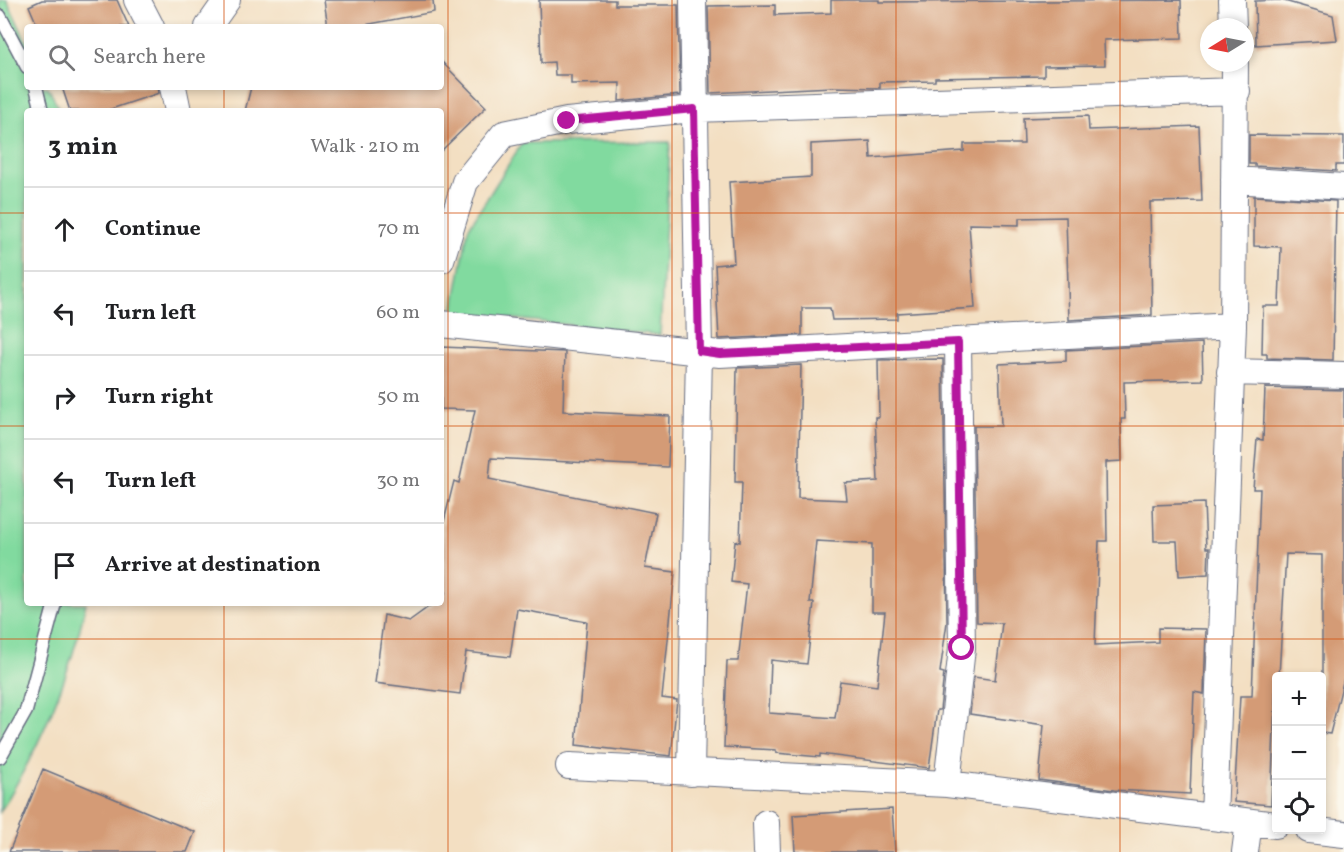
<!DOCTYPE html>
<meta charset="utf-8">
<style>
:root{--surface:#fff;--page:#f2f2f2;--text:#202124;--muted:#757577;--line:#e0e0e0}
body{margin:0;font-family:Vollkorn,serif;background:var(--page);color:var(--text)}
.controls{position:absolute;right:18px;bottom:18px;display:grid;overflow:hidden;border-radius:6px;box-shadow:0 3px 9px #0003}
.controls button{width:54px;height:54px;display:grid;place-items:center;padding:0;border:0;border-bottom:2px solid var(--line);background:var(--surface);color:var(--text);font:30px sans-serif}
.compass{position:absolute;left:1200px;top:18px;width:54px;height:54px;border-radius:50%;background:var(--surface);box-shadow:0 3px 9px #0003;rotate:260deg}
.stop{position:absolute;width:18px;height:18px;margin:-14px;border:4px solid #b5179e;border-radius:50%;background:#fff}
.stop.end{background:#b5179e;border-color:#fff;box-shadow:0 2px 6px #0008}
.list{margin:0;padding:0;list-style:none}
h2{display:flex;justify-content:space-between;align-items:center;height:78px;margin:0;padding:0 24px;font-size:26px}
h2 small{font-size:20px;font-weight:400;color:var(--muted)}
.list li{display:grid;grid-template-columns:39px 1fr auto;gap:18px;align-items:center;box-sizing:border-box;height:84px;padding:0 24px;border-top:2px solid var(--line)}
.list b{display:block;font-size:22px;white-space:nowrap}
.list em{font-size:20px;font-style:normal;color:var(--muted)}
.icon{flex:none;width:33px;height:33px;fill:none;stroke:currentColor;stroke-width:2;stroke-linecap:round;stroke-linejoin:round}
.map{position:relative;flex:none;width:1344px;height:852px;overflow:hidden}
.search{position:absolute;background:var(--surface);box-shadow:0 3px 9px #0003;left:24px;top:24px;width:420px;height:66px;display:flex;align-items:center;gap:15px;box-sizing:border-box;padding:0 21px;border-radius:6px;color:var(--muted);font-size:22px}
.panel{position:absolute;background:var(--surface);box-shadow:0 3px 9px #0003;left:24px;top:108px;width:420px;height:498px;border-radius:6px}
.map>svg:first-child{display:block}
</style>
<div class="map">
<svg width="1344" height="852" viewBox="0 0 1344 852">
<rect width="100%" height="100%" fill="#fbf7ec"/>
<filter id="ink" filterUnits="userSpaceOnUse"><feTurbulence type="fractalNoise" baseFrequency=".0167" numOctaves="2"/><feDisplacementMap in="SourceGraphic" scale="12" xChannelSelector="R" yChannelSelector="G"/><feConvolveMatrix kernelMatrix="1 2 1 2 8 2 1 2 1" color-interpolation-filters="sRGB"/></filter>
<filter id="wash" filterUnits="userSpaceOnUse"><feTurbulence type="fractalNoise" baseFrequency=".008" numOctaves="4" result="noise"/><feDisplacementMap in="SourceGraphic" scale="24" xChannelSelector="R" yChannelSelector="G"/><feGaussianBlur stdDeviation="1.35" result="paint"/><feColorMatrix in="noise" values="0 0 0 0 0 0 0 0 0 0 0 0 0 0 0 0 0 1.4 0 .05"/><feComposite in="paint" operator="in"/></filter>
<g filter="url(#wash)">
<rect width="100%" height="100%" fill="#f3dfc2"/>
<path fill="#81da9f" stroke="#4e847e" stroke-width="1.5" d="M0,0h7l20,43v44h21l12,24h-33v492h59c-15,72 -47,146 -86,209z
M670,142l-10,193 -207,-23 15,-83 54,-86z"/>
<g id="blocks">
<path fill="#d49b76" fill-rule="evenodd" d="M42,0h75l12,27h-91l-9,-21z
M324,0h109l1,12 -80,15h-26z
M539,0h76v5h63l2,90 -61,6 1,-18 -49,1v-9h-16l-1,-13 -13,1z
M831,0h48v2l302,-2 1,38 -78,2 1,25 -61,1v10l-109,2v3l-55,1v6l-48,-1 -122,6 -2,-87 67,-1v10l56,-2z
M1281,0l52,15 4,25 -81,5 -1,-44z
M441,61l45,46 -45,44v-40h-196l6,-24h190z
M62,87h96l1,6 -54,18h-35z
M1088,116l1,14 110,-4 3,75 -52,1 2,113 -83,5 -3,-103 -47,1v7l-50,-1 6,84 -78,5v6l-65,1 -2,-12h-28v27l-83,4 -4,-74 19,-2 -5,-81 82,-5v-33l59,-3 1,17 93,-7v-7h60l-1,-26z
M1249,135l95,1v29h-8v6l-81,-5v-2h-6z
M1254,196l82,5 -3,159 -66,-2v-4h-5l1,-48h16l2,-59 -27,-1z
M1202,343l1,37 -79,2 1,37h-4l1,42 -16,1 1,79h-8l-4,104 63,-3v-14l48,1 -2,65 -10,-2 -4,102 -76,-4 -75,-10 5,-55 -74,-11 4,-37 21,3 7,-57 -25,-1 -3,-196h27l-2,-62 67,-3v-11z
M441,347l124,5 -2,59 107,5 -2,51 -177,-9 -2,21 167,34 -11,55 30,4 -13,126 15,2 -6,56 -95,-11 11,-123 -70,-13 -7,48 -44,-5 -6,42 -85,-11 9,-68 25,6 25,-18h7v-6l4,-3 -2,-69 11,-44 5,2 16,-73 -34,-1z
M943,359l4,263 -7,50 4,1 -4,37h-3l-8,58 -109,-14v3l-44,-4v-3l-52,-3 3,-86h11l9,-77 -16,-2 4,-41 5,1 2,-60h-7l2,-114 64,-3 -3,133 49,2 -2,-17 33,-2 -3,-64h4l-1,-57zM816,541l56,3v68h13l-8,74 -37,-5 -5,37 -66,-5 2,-53 36,4 7,-61h-4z
M1265,388l79,2v288l-14,56 -8,-1v-178l-36,-1 -7,122h-3l-5,129 -37,-3 6,-106h12l8,-207h-7l4,-50 6,1z
M1204,503l2,45h3l-1,26 -29,2 -2,-35h-23l-1,-36z
M43,769l152,63 -8,20h-178z
M892,809l3,43h-100l-2,-37z"/>
</g>
</g>
<g filter="url(#ink)">
<use href="#blocks" fill-opacity="0" stroke="#676d81" stroke-width="1.5"/>
<g fill="none" stroke-linecap="round" stroke-linejoin="round">
<defs>
<path id="lane" d="M0,16l27,51
M36,87l6,24
M0,757l26,-46 29,-108"/>
<path id="street" d="M137,0l14,27
M1232,0l1,27
M208,27l19,-27
M173,87l5,24
M1234,180l110,7
M441,260l24,-78 39,-48 63,-13 127,-12 543,-18
M441,324l279,30 513,-28
M1230,372l114,3
M569,766l378,18 329,41
M691,773l8,-422 -6,-351
M947,784l15,-136 -4,-306
M1214,817l19,-491 2,-263
M766,823l1,29
M1309,830l35,4
M1245,852l4,-30"/>
</defs>
<use href="#lane" stroke="#676d81" stroke-width="15"/>
<use href="#street" stroke="#676d81" stroke-width="28"/>
<use href="#lane" stroke="#fff" stroke-width="12"/>
<use href="#street" stroke="#fff" stroke-width="26"/>
</g>
</g>
<g fill="none" stroke-linecap="round" stroke-linejoin="round" filter="url(#ink)">
<path stroke="#b5179e" stroke-width="8" d="M567,121l127,-12 5,242 21,3 238,-12 4,306"/>
</g>
<path fill="none" stroke="#d45514" stroke-width="1.5" stroke-opacity="0.55" d="M224,0v27M448,0v852M672,0v852M896,0v852M1120,0v852M224,87v24M0,213h27M441,213h903M0,426h27M441,426h903M224,603v249M0,639h1344"/>
</svg>
<div class="controls">
<button>+</button>
<button>−</button>
<button><svg class="icon" aria-label="locate" viewBox="0 0 24 24"><circle cx="12" cy="12" r="6"/><path d="M12 2v4M12 18v4M2 12h4M18 12h4"/></svg></button>
</div>
<svg class="compass" viewBox="-18 -18 36 36"><path d="M0-13l5 13h-10z" fill="#e53935"/><path d="M0 13l5-13h-10z" fill="#757577"/></svg>
<div class="stop" style="left:962px;top:648px"></div>
<div class="stop end" style="left:567px;top:121px"></div>
<div class="search"><svg class="icon" aria-label="search" viewBox="0 0 24 24"><circle cx="10" cy="10" r="6"/><path d="M15 15l6 6"/></svg>Search here</div>
<section class="panel">
<h2>3 min<small>Walk · 210 m</small></h2>
<ul class="list">
<li><svg class="icon" aria-label="ahead" viewBox="0 0 24 24"><path d="M12 20V5M6 11l6-6 6 6"/></svg><div><b>Continue</b></div><em>70 m</em></li>
<li><svg class="icon" aria-label="left" viewBox="0 0 24 24"><path d="M17 20v-9H6M10 6l-5 5 5 5"/></svg><div><b>Turn left</b></div><em>60 m</em></li>
<li><svg class="icon" aria-label="right" viewBox="0 0 24 24"><path d="M7 20v-9h11M14 6l5 5-5 5"/></svg><div><b>Turn right</b></div><em>50 m</em></li>
<li><svg class="icon" aria-label="left" viewBox="0 0 24 24"><path d="M17 20v-9H6M10 6l-5 5 5 5"/></svg><div><b>Turn left</b></div><em>30 m</em></li>
<li><svg class="icon" aria-label="arrive" viewBox="0 0 24 24"><path d="M6 21V4h12l-3 4 3 4H6"/></svg><div><b>Arrive at destination</b></div></li>
</ul>
</section>
</div>
